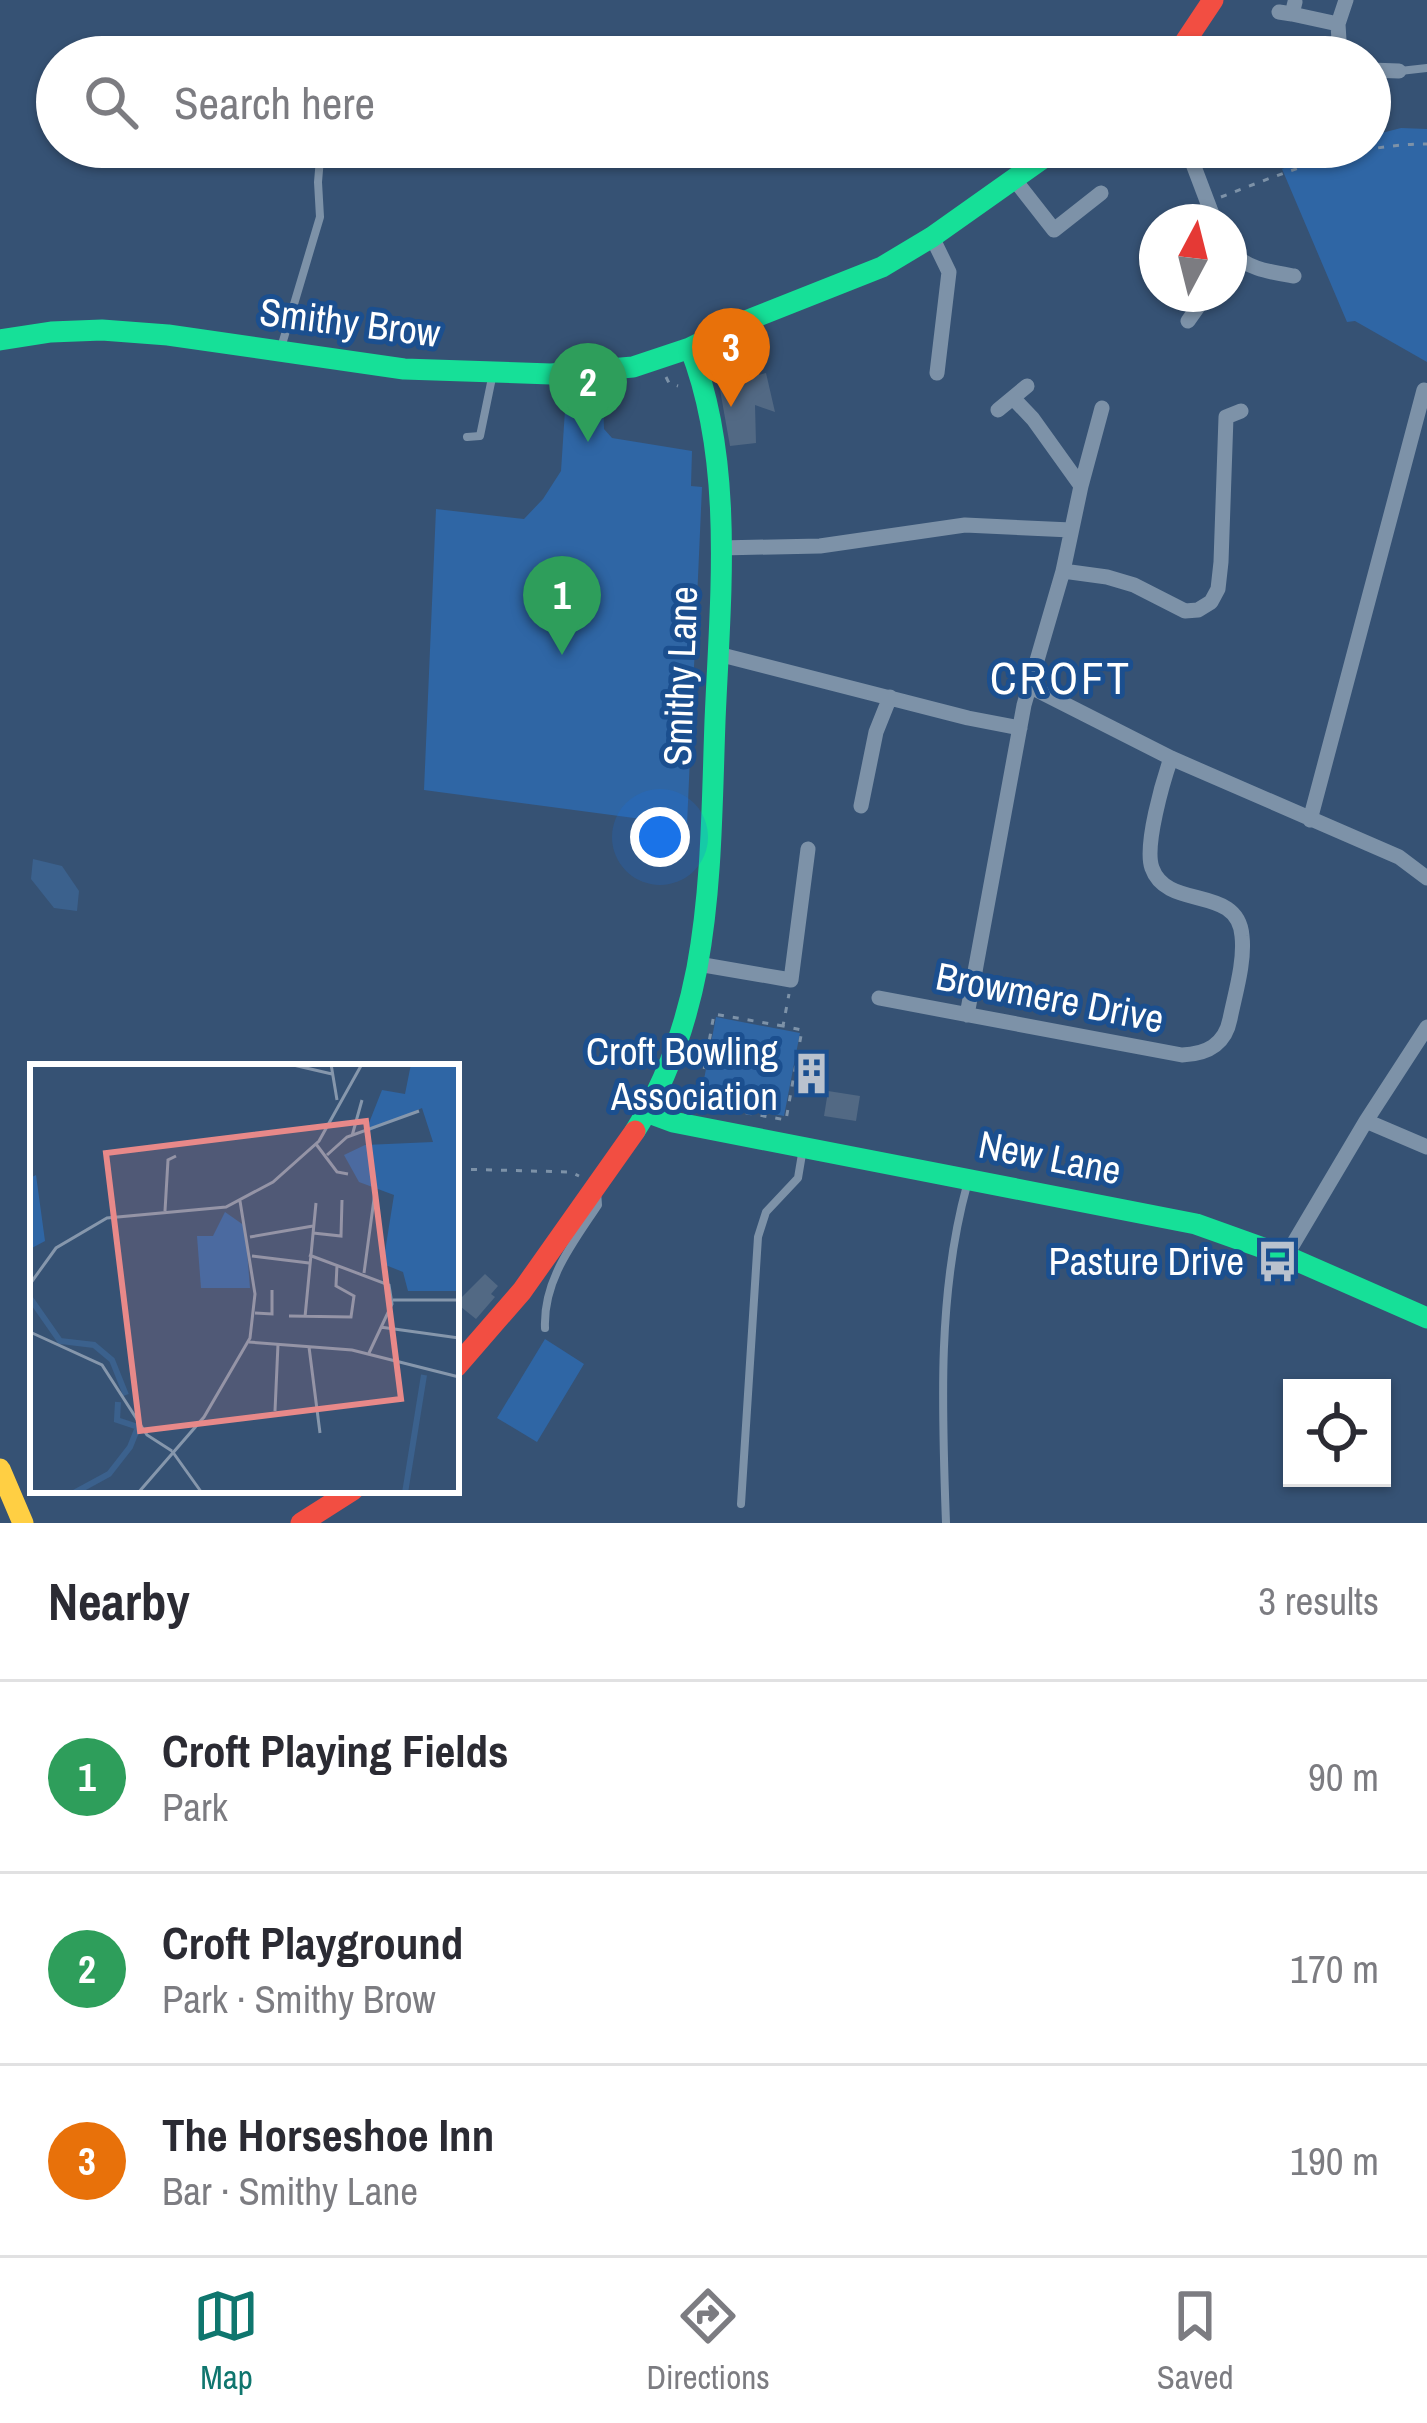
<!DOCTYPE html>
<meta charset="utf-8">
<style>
:root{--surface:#fff;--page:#f7f7f7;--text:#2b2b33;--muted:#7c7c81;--line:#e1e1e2;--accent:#0f766e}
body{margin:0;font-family:"Archivo Narrow",sans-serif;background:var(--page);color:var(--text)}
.controls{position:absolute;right:36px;bottom:36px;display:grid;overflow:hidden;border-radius:0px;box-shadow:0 3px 9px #0004}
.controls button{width:108px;height:108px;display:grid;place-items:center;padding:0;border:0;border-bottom:3px solid var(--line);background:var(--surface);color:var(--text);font:60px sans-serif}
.compass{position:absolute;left:1139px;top:204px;width:108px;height:108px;border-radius:50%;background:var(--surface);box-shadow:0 3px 9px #0004;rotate:7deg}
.you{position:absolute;left:660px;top:837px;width:42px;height:42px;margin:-30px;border:9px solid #fff;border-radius:50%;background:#1a73e8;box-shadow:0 0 0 18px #1a73e833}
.badge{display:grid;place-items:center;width:78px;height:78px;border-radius:50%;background:var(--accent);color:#fff;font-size:39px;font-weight:700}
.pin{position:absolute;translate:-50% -99px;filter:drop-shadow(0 3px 6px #0008)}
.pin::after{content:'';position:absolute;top:63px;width:42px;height:36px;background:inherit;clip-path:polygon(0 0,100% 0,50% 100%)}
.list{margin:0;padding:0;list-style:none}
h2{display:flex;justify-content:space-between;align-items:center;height:156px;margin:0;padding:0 48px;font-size:51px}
h2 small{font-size:39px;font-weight:400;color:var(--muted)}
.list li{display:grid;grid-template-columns:78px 1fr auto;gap:36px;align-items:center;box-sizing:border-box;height:192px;padding:0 48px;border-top:3px solid var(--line)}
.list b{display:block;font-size:45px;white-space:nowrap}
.list p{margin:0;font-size:39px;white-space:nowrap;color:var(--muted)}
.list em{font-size:39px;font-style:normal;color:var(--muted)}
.icon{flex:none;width:66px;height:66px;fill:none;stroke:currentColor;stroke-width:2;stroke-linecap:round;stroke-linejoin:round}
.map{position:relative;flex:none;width:1427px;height:1523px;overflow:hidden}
.search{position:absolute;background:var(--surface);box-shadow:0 3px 9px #0004;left:36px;right:36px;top:36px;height:132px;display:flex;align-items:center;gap:30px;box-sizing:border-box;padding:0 42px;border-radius:66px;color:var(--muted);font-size:45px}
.sheet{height:732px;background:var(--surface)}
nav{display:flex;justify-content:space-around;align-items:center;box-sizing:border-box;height:168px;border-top:3px solid var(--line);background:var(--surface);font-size:33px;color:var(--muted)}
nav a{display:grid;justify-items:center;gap:6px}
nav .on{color:var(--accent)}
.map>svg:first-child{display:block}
</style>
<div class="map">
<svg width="1427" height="1523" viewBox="0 0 1427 1523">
<rect width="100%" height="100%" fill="#365274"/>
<path fill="#2f66a5" d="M1401,128l26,1v233l-72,-41 -8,1 -65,-153 55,-22h33v-11z
M566,395l37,3 1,31 8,9 80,13 -1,35 11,1 -15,338 -263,-35 12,-281 88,10 19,-20 18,-28z
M716,1017l84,16 -16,83 -84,-16z
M545,1339l39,25 -47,78 -40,-24z"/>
<path fill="#3b618d" d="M33,859l29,7 17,25 -2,20 -23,-3 -23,-29z"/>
<path fill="#526984" d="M766,373l9,39 -20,-7 1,38 -26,3 -11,-62 33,-4 -1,-3z
M828,1091l32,5 -4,25 -32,-5z
M485,1274l13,12 -7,8 4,3 -19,22 -20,-16z"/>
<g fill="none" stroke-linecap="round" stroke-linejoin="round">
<path stroke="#7d92a8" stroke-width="3" stroke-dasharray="6 9" stroke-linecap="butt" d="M1221,197c67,-26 133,-53 206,-53
M666,377l3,6 9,3
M783,1026l-69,-12 -16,90 88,16 16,-90 -19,-4 6,-32
M456,1169l114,3 9,4"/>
<path stroke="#7d92a8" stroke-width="8" d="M1400,71l27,-3
M280,351l40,-134 -2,-35 3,-35
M467,437l13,-1 13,-63
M545,1328c-2,-48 28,-85 53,-123l-1,-14
M741,1504l17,-267 8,-25 32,-34 5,-30
M946,1523c-4,-112 -9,-229 21,-338"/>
<path stroke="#7d92a8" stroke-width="15" d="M1279,12l13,2 3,-12
M1292,14l46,10
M1340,57l-2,-33 8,-24
M1370,70l29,1
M1184,147l6,9 25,66
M1014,179l40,51 47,-37
M932,237l17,35 -12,101
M1229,250c17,19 41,22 65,26
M1188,321l19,-27
M1013,398l20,21 48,67
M998,410l29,-24
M720,548l100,-2 145,-21 106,5
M1063,571l44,6 27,8 51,26 13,-1 13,-8 7,-13 3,-27 5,-145 15,-6
M718,654l250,64 52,10
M1029,686l142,72 228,99 28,21
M861,806l15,-74 14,-35
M1310,820l114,-430
M698,964l93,16 17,-131
M879,998l303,57c24,-1 43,-10 48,-36 5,-25 15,-57 12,-83 -4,-52 -75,-25 -90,-68 -8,-22 11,-87 19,-110
M967,1015l57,-310 39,-134 18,-85 21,-78
M1366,1121l61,26
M1286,1256l80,-135 61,-94"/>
<path stroke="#16e098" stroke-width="21" d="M0,340l51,-8 51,-2 66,5 236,34 147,5 82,-7 57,-19 48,-24 144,-57 50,-30 127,-90
M646,1112l27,10 523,102 90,32 141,62
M635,1131c31,-49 51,-106 62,-163 15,-81 15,-164 18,-247 5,-121 20,-258 -25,-373"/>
<path stroke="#ffcf43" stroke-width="21" d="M0,1469l23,54"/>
<path stroke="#f24e42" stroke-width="21" d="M1175,57l38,-57
M456,1367l66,-76 113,-160
M301,1523l52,-33"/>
</g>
<defs>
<symbol id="building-bare" viewBox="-9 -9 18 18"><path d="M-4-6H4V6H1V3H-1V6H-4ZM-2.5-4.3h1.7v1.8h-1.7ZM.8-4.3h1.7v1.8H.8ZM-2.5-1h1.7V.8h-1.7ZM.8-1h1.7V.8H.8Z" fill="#b9c2ce" stroke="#1b4f8f" stroke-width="2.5" paint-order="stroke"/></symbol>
<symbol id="bus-bare" viewBox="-9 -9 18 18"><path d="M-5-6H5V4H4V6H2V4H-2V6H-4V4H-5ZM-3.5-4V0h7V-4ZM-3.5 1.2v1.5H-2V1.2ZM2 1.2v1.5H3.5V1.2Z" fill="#b9c2ce" stroke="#1b4f8f" stroke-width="2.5" paint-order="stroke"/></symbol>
</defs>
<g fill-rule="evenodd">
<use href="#building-bare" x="782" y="1044" width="59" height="59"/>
<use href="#bus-bare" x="1248" y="1232" width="59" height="59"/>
</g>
<g text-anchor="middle" stroke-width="10" stroke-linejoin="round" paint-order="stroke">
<g font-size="39" fill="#fff" stroke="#1b4f8f">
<text transform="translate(350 322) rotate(7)" y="14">Smithy Brow</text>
<text transform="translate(680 676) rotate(-88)" y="14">Smithy Lane</text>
<text transform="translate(1050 997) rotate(11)" y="14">Browmere Drive</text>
<text transform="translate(1050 1157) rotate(11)" y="14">New Lane</text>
</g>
<g font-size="39" fill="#fff" stroke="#1b4f8f" text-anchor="end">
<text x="778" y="1065">Croft Bowling<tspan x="778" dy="45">Association</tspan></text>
<text x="1244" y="1275">Pasture Drive</text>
</g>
<g font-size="45" letter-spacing="3" fill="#fff" stroke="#1b4f8f">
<text x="1061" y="694">CROFT</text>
</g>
</g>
<g transform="translate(30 1064)">
<rect width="429" height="429" fill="#365274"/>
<path d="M381,0h48v227h-51l-5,-19 -20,-8 11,-69 -35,-13 -15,-27 21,-10 68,-3 -11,-34 -57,25 17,-43 23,4zM6,111l9,66 -15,8v-71zM195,148l20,14 5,62h-49l-4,-52h16z" fill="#2f66a5"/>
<path fill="none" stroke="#3b618d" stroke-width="6" d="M0,234l30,43 34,4 18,15 14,35M44,429l35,-19 21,-27 8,-20 -21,-7 1,-18M375,429l19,-118"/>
<path fill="none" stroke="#8697ac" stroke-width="3" d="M259,0l43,10M301,0l6,36M322,72l10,-36M286,80l21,28 11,2M297,91l20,-18 72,-26M135,147l3,-51 8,-4M283,169l28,3 1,-36M220,173l63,-11M279,191l80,30 3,19 -23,49M222,192l57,7M334,209l11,-81M0,220l26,-36 51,-30 119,-11 47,-25 46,-41 43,-77M363,236h66M225,249l17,1v-24M259,252l62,1 3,-21 -18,-10 1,-21M275,253l11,-114M350,263l79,11M0,268l72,33 45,70 25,16M219,278l103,8 107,27M279,283l11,86M245,347l3,-67M142,387l30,42M108,429l66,-76 46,-79 5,-44 -15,-93"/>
<path fill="#e88989" fill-opacity="0.15" stroke="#e88989" stroke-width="6" d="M336,57l35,278 -261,32 -34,-278z"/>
<rect width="429" height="429" fill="none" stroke="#fff" stroke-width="6"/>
</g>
</svg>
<div class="controls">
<button><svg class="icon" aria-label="locate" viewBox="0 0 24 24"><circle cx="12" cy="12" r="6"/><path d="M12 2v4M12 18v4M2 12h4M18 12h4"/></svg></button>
</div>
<svg class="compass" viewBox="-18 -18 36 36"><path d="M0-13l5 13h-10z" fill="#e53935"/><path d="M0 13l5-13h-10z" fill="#7c7c81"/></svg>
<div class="you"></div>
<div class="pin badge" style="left:562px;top:655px;background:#2e9e5b">1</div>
<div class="pin badge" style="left:588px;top:442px;background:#2e9e5b">2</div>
<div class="pin badge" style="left:731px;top:407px;background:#e8710a">3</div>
<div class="search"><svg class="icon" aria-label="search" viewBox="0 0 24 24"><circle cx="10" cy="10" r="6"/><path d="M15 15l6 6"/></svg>Search here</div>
</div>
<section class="sheet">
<h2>Nearby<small>3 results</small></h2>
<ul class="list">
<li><span class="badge" style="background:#2e9e5b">1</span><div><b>Croft Playing Fields</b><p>Park</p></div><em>90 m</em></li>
<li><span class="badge" style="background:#2e9e5b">2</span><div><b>Croft Playground</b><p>Park · Smithy Brow</p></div><em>170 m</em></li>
<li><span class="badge" style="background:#e8710a">3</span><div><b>The Horseshoe Inn</b><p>Bar · Smithy Lane</p></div><em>190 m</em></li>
</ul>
</section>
<nav>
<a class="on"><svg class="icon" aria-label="map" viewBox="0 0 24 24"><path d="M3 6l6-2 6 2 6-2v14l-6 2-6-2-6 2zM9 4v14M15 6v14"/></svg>Map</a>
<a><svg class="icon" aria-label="directions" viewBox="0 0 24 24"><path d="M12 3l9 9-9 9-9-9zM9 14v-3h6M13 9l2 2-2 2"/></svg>Directions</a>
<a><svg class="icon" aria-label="saved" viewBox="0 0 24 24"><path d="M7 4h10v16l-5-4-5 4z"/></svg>Saved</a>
</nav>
